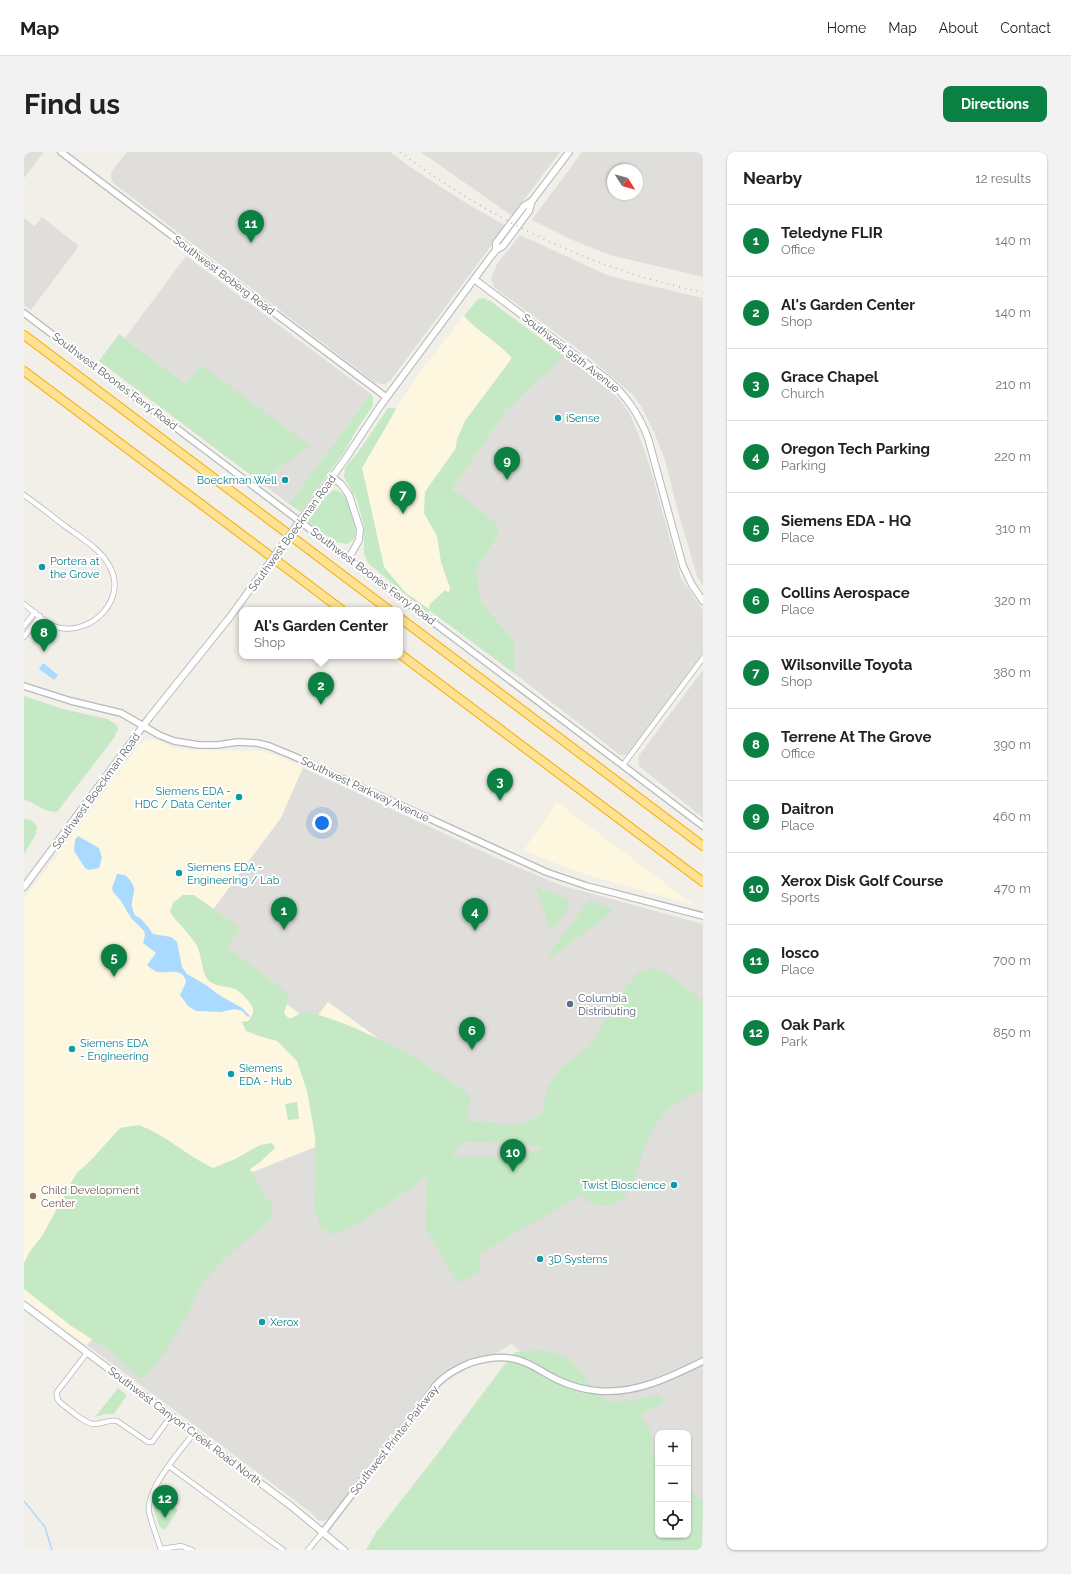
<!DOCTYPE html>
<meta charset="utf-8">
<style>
:root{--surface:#fff;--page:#f2f2f2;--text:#202124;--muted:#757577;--line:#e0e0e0;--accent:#0b8043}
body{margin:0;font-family:Raleway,sans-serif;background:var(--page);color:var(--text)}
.controls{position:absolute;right:12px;bottom:12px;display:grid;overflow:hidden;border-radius:8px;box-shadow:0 1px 3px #0004}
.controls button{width:36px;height:36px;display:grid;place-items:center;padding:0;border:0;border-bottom:1px solid var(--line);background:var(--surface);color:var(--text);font:20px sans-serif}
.compass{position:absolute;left:583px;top:12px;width:36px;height:36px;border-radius:50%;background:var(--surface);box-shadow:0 1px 3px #0004;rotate:127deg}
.you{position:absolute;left:298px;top:671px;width:14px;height:14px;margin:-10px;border:3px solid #fff;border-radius:50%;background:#1a73e8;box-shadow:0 0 0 6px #1a73e833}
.badge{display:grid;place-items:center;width:26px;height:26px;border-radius:50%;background:var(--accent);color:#fff;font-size:13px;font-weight:700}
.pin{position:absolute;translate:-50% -33px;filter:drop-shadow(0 1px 2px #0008)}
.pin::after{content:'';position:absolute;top:21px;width:14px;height:12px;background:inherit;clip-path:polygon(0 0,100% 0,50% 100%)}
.popup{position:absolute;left:215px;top:455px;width:164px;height:52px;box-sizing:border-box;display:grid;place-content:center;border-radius:8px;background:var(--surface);filter:drop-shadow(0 1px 3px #0005);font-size:13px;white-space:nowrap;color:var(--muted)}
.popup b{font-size:15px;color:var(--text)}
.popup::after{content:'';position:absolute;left:50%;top:100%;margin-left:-8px;border:8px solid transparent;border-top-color:var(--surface)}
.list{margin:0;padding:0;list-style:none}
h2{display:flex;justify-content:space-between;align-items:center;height:52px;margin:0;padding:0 16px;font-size:17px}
h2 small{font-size:13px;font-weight:400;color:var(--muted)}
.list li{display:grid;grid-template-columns:26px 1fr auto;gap:12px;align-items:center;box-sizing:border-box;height:72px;padding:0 16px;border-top:1px solid var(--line)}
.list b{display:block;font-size:15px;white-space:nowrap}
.list p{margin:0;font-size:13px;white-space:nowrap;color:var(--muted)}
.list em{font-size:13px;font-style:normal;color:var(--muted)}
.icon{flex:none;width:22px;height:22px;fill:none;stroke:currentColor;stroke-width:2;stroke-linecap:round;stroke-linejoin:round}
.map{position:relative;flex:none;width:679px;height:1398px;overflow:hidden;border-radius:8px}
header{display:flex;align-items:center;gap:24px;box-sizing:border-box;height:56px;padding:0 20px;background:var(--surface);border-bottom:1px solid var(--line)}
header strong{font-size:19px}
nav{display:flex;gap:22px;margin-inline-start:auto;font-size:14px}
.intro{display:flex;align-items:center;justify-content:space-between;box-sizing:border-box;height:96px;padding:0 24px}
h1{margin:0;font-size:28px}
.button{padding:10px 18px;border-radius:8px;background:var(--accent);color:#fff;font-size:14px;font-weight:700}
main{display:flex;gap:24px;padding:0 24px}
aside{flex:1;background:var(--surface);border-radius:8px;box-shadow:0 1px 3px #0004}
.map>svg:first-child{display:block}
</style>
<header>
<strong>Map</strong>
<nav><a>Home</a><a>Map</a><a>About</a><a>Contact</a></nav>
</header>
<div class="intro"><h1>Find us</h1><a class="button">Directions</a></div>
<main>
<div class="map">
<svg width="679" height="1398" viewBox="0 0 679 1398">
<rect width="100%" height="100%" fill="#f1efe8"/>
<path fill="#fef7e0" d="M440,164l6,7 19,14 23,21 -47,63 -8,18 -1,9 -31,43 -1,22 13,23 4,26 9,26 -1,5 -20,17 -23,-17 -22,-26 -22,-99 41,-70 21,-31z
M130,587l20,9 17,2 72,1 19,7 21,10 -22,50 -27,36 58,169 16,-21 141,101 -341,192 -41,50 -63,-46v-400l116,-155 6,-3z
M533,650l137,103 -106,-30 -44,-16 -20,-9z"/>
<path fill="#e0deda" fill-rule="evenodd" d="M0,0h20l-20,26z
M103,0h263l20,15 56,36 40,23 -116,155 -5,3h-5l-6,-2 -262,-200 -1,-10z
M397,0h139l-48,64z
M558,0h121v125l-93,-22 -35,-14 -43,-21zM589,18h24v24h-24z
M18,65l37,29 -48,64 -7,-5v-87l11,8z
M496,83l89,41 94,22v288l-6,-10 -20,-68 -12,-48 -11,-28 -13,-26 -9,-12 -42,-36 -95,-70 -4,-9 6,-15z
M162,104l185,138 -82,110 -25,-19 10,-13 7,-5 -80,-102 -15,19 -61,-46z
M540,204l41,30 15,14 10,14 13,32 8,25 30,107 22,32v43l-73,100 -5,2h-5l-105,-81 -1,-33 -33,-39 -5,-33 23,-34 -47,-46 54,-78z
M679,518v148l-64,-52 -1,-9z
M279,616l198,92 59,25 143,39v592l-15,-13v-70h-30v43l-146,-132 -25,14 -18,1 -28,15 -17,19 -95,126 -6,2 -5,-1 -9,-9 -222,-166 41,-50 122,-122 85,-34 133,-36 -140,-101 -16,21 -118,-88 87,-117z"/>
<path fill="#c5e8c5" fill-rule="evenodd" d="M461,146l3,3 1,-1 75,56 -58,55 -54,78 45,35 2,11 -23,34 5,33 33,39 1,33 -86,-64v4l-61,-51 -4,-10v-27l-7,-26 -13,-23 1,-9 14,-17 29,-43h5l3,1 -34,59 22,99 22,26 23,16 1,-5 15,-14 4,3 1,-5 -9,-26 -4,-26 -13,-23 1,-21 31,-44 1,-9 8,-18 47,-63c-14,-16 -34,-26 -48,-42l14,-17z
M95,182l67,50 15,-19 109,81 -36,26 -10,13 -165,-124z
M347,242l2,3v8l-17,26 -12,21 -43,60 -12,-8z
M310,338c16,1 25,37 20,49l-7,5 -12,-2 -28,-21 18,-25z
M0,544l39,13 44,10 9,5 2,5 -4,9 -57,74c-13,1 -21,-10 -33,-12z
M0,667l7,1 6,6 -1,8 -12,20z
M512,735l34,13 -1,7 -15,21 -8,-3 1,-5z
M159,743h11l46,33 -13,19 58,44 4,6 -5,16 4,5h4l12,-7c34,8 73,26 104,43 21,12 40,26 59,39l4,5 -5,19 5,5 15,-1 23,5 15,-3 12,-6 8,-6v-9l4,-15 14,-20 26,-20 37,-59 13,-15 15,-5 13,5 37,28v88c-10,6 -23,11 -32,18 -7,6 -14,16 -19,24 -16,22 -12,76 -50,75 -10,-1 -15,-4 -20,-11l-102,58v19l-22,11 -33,-55 2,-51 -65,44 -27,14 -14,-7 -7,-20 2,-23 -1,-49 -8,-45 -10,-30 -20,-20 -18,-5 -13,-5 -4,-9 6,-1c9,-10 5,-15 -3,-24 -3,-3 -6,-6 -10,-8 -8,-3 -19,-2 -26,-8 -7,-6 -7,-25 -12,-35 -7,-12 -19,-22 -27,-34l3,-9zM439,990l57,1 24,5c-24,12 -66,9 -93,8z
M565,748l24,9 -7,8 -56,41 -1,-4z
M273,950l2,17 -11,1 -3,-16z
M115,973c27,10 48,31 74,43l22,-9 25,-14 12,-2 3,5 -16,15 -9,6 15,28 7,6v16l-46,38 -24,26 -16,34 -20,33 -17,24 -8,5 -35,-31 -35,-22 -47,-37v-26l6,-12 12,-15 34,-62 16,-15 28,-31z
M516,1198c12,2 25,5 34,14 11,11 16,27 30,35 13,7 41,-2 55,-4l5,5 -2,5 -14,5 -7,7 10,14 3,27 4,5v72h30v-47l15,13 -1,49h-336l9,-16 64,-82 66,-88 10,-12z
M94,1236l9,7 -13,19h-8l-11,3z
M131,1341l23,17 -13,20 -6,-4 -5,-17z"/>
<path fill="#aadaff" d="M19,511l15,12 -4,5 -15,-11z
M54,684l21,12 3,10 -3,10 -10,2 -4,-2 -11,-17 1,-11z
M93,722l8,1c19,17 1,21 9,38 1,4 4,3 7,6 5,5 8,9 12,15l18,3 6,5 5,25 5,7 19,11 13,10 23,13 8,8 -2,1 -6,-6 -8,-2 -13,3 -25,-1 -8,-5 -8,-11 6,-13c-3,-16 -19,-8 -28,-10 -4,-1 -8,-4 -11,-7l9,-12 -13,-10 2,-8 -1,-4 -13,-13 -10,-17 -8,-9 -1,-4z"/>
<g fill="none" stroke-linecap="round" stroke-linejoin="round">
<path stroke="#aadaff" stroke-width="1.5" d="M0,1349l21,26 7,23"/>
<defs>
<path id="minor" d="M0,343c14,10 28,21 41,31 16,12 36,23 45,41 17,32 -17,67 -50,61 -13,-3 -26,-16 -36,-24
M0,474l11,-14
M0,485l16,-21
M599,613l80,-107
M63,1201l-30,39c-1,6 1,9 5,12 8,6 24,21 33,20 8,0 14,-5 22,-3l31,21h4l19,-26
M145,1314l114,84
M137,1397l20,-3 11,4
M137,1398c-4,-13 -9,-25 -12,-38 -3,-23 31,-61 45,-79
M284,1398l15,-18"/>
<path id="tertiary" d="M37,0l325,245
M0,161l679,513
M0,534l47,15 50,12 38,22 15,6 25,4h18l21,-3 19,1 12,3 22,9 255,117 41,14 116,30
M299,1380l114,-148c9,-10 21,-16 33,-21 13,-4 26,-7 39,-5 18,2 34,15 49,22 13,6 27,10 41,11 37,3 72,-14 104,-30"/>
<path id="secondary" d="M472,98v-7l28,-37 8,-5
M450,127l133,100c19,16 32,35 41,59l35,128 9,19 11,16
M308,325l9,7 8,11 11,34 -1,11 -10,18
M287,354l35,-48 35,-53 108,-146 7,-9 7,-4 26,-35 3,-10 37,-49
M0,735l125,-169 81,-101 29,-40
M0,1153l267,201 53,44"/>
<path id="motorway" d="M0,183l365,275
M0,219l318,239
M376,466l303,228
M376,502l303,228"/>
</defs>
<use href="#minor" stroke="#b5b8bc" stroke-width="6"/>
<use href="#tertiary" stroke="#b5b8bc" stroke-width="8"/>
<use href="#secondary" stroke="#b6babf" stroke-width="8"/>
<use href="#motorway" stroke="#f9ab00" stroke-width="10"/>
<use href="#minor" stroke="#fff" stroke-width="4.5"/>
<use href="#tertiary" stroke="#fff" stroke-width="5.5"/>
<use href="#secondary" stroke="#fff" stroke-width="6"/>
<use href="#motorway" stroke="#fde293" stroke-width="8"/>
<path stroke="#b6b7b8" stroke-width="1.5" stroke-dasharray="1 5" stroke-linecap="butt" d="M376,0c89,67 193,118 303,140"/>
<defs>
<path id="secondary-bridge" d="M235,425l52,-71"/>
</defs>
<use href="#secondary-bridge" stroke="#b6babf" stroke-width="8" stroke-linecap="butt"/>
<use href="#secondary-bridge" stroke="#fff" stroke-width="6"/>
</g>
<g fill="#0f9aa8" stroke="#fff" stroke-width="1.5">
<circle cx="534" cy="266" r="4"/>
<circle cx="261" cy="328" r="4"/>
<circle cx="18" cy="415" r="4"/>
<circle cx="215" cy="645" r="4"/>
<circle cx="155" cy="721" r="4"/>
<circle cx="48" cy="897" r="4"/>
<circle cx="207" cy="922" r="4"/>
<circle cx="650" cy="1033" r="4"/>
<circle cx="516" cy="1107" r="4"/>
<circle cx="238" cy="1170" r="4"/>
</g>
<circle fill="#5c6f8a" stroke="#fff" stroke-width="1.5" cx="546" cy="852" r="4"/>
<circle fill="#8d6e63" stroke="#fff" stroke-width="1.5" cx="9" cy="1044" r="4"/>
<g text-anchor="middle" stroke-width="4" stroke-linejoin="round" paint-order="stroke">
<g font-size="11" fill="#5f6368" stroke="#fff">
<text transform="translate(200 123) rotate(37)" y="4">Southwest Boberg Road</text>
<text transform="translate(547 201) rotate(38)" y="4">Southwest 95th Avenue</text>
<text transform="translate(91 229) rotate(37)" y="4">Southwest Boones Ferry Road</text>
<text transform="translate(268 381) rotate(-54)" y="4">Southwest Boeckman Road</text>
<text transform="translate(349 424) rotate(37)" y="4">Southwest Boones Ferry Road</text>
<text transform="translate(341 637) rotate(25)" y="4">Southwest Parkway Avenue</text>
<text transform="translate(72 639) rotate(-54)" y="4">Southwest Boeckman Road</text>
<text transform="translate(161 1274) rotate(37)" y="4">Southwest Canyon Creek Road North</text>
<text transform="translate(370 1288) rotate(-52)" y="4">Southwest Printer Parkway</text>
</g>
<g font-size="11" fill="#0d838f" stroke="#fff" text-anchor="start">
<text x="542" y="270">iSense</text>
<text x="253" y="332" text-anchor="end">Boeckman Well</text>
<text x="26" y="413">Portera at<tspan x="26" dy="13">the Grove</tspan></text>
<text x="207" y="643" text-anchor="end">Siemens EDA -<tspan x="207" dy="13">HDC / Data Center</tspan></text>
<text x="163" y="719">Siemens EDA -<tspan x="163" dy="13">Engineering / Lab</tspan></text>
<text x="56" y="895">Siemens EDA<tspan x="56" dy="13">- Engineering</tspan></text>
<text x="215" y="920">Siemens<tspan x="215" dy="13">EDA - Hub</tspan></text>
<text x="642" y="1037" text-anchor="end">Twist Bioscience</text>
<text x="524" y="1111">3D Systems</text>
<text x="246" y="1174">Xerox</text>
</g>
<g font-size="11" fill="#4e5e75" stroke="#fff" text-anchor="start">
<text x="554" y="850">Columbia<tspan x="554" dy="13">Distributing</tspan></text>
</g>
<g font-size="11" fill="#785e54" stroke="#fff" text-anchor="start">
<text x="17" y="1042">Child Development<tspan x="17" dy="13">Center</tspan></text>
</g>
</g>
</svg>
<div class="controls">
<button>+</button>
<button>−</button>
<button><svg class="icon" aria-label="locate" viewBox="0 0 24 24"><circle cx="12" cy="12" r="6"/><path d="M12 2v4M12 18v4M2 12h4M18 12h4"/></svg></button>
</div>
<svg class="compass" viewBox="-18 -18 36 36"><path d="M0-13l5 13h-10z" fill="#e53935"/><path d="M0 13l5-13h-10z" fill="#757577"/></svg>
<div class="you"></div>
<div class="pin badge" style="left:260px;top:778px">1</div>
<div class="pin badge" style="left:297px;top:553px">2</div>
<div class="popup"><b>Al's Garden Center</b>Shop</div>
<div class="pin badge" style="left:476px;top:649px">3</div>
<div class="pin badge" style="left:451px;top:779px">4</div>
<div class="pin badge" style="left:90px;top:825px">5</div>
<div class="pin badge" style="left:448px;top:898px">6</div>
<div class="pin badge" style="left:379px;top:362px">7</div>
<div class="pin badge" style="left:20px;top:500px">8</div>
<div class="pin badge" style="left:483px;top:328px">9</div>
<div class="pin badge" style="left:489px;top:1020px">10</div>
<div class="pin badge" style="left:227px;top:91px">11</div>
<div class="pin badge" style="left:141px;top:1366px">12</div>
</div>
<aside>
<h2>Nearby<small>12 results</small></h2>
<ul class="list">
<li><span class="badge">1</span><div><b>Teledyne FLIR</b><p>Office</p></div><em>140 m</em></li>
<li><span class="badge">2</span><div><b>Al's Garden Center</b><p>Shop</p></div><em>140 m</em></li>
<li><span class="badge">3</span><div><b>Grace Chapel</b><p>Church</p></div><em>210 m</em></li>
<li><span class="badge">4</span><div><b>Oregon Tech Parking</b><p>Parking</p></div><em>220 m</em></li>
<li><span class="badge">5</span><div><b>Siemens EDA - HQ</b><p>Place</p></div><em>310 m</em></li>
<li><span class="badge">6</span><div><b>Collins Aerospace</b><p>Place</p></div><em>320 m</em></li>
<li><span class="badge">7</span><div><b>Wilsonville Toyota</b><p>Shop</p></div><em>380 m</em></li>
<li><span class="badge">8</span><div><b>Terrene At The Grove</b><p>Office</p></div><em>390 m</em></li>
<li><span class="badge">9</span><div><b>Daitron</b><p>Place</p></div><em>460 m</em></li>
<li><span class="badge">10</span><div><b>Xerox Disk Golf Course</b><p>Sports</p></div><em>470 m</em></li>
<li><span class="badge">11</span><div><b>Iosco</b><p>Place</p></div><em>700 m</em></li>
<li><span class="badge">12</span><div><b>Oak Park</b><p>Park</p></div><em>850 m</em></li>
</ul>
</aside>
</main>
